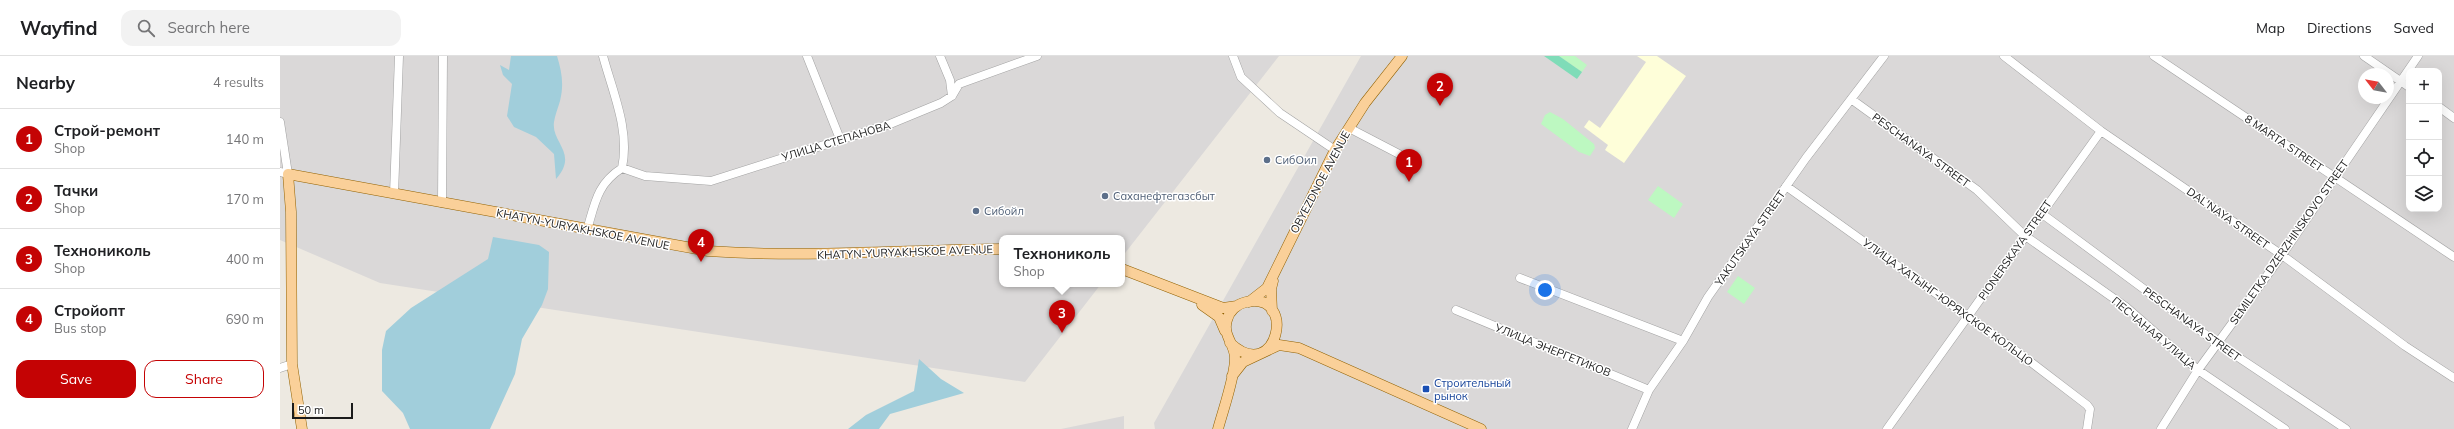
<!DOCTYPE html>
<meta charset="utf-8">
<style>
:root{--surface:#fff;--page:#f2f2f2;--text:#202124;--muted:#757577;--line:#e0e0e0;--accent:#c40304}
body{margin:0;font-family:Mulish,sans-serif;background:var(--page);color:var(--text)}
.controls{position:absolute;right:12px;top:12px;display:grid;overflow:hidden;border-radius:8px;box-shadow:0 4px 16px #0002}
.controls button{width:36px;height:36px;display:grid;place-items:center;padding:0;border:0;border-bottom:1px solid var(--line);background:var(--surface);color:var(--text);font:20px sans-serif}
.compass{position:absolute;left:2078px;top:12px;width:36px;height:36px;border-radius:50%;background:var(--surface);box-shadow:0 4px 16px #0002;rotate:301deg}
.scale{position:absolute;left:12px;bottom:10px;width:61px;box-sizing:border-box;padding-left:4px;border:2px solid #1b1b1b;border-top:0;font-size:11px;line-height:14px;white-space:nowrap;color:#1b1b1b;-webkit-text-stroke:3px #fff;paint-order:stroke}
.you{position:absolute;left:1265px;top:234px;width:14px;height:14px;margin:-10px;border:3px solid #fff;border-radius:50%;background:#1a73e8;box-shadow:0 0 0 6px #1a73e833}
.badge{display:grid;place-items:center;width:26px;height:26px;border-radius:50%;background:var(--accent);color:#fff;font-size:13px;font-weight:700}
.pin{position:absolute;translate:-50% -33px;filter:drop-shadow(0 1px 2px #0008)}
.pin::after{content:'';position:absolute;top:21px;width:14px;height:12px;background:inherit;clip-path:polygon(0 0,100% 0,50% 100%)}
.popup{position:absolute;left:719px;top:179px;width:126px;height:52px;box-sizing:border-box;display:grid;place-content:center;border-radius:8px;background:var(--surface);filter:drop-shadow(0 1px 3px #0005);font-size:13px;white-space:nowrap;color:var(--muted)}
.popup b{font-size:15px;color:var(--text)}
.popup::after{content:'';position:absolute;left:50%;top:100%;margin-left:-8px;border:8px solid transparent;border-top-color:var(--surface)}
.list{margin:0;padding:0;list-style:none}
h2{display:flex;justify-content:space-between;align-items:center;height:52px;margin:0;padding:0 16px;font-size:17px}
h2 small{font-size:13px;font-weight:400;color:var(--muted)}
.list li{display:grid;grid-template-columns:26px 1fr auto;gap:12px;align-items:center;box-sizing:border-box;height:60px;padding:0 16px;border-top:1px solid var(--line)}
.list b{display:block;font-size:15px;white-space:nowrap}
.list p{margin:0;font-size:13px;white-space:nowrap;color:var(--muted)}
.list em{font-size:13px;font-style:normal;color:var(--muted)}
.actions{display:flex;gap:8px;padding:12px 16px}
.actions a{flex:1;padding:9px 0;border:1px solid var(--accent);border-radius:12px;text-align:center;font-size:14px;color:var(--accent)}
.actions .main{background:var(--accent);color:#fff}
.icon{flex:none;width:22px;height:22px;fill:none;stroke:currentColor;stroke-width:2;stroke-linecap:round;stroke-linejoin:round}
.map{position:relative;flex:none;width:2174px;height:373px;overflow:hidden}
header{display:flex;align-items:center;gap:24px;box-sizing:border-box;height:56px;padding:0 20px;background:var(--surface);border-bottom:1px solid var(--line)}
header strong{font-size:19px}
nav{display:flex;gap:22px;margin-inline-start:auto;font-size:14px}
.search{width:280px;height:36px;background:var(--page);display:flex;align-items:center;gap:10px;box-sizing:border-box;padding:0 14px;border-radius:12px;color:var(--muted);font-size:15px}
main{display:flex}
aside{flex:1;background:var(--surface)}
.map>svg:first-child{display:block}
</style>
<header>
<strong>Wayfind</strong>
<div class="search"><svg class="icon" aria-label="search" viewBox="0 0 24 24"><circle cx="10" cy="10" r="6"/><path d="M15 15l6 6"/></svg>Search here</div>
<nav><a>Map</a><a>Directions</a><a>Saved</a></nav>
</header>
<main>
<aside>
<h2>Nearby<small>4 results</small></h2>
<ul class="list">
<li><span class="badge">1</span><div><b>Строй-ремонт</b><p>Shop</p></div><em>140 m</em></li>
<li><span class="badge">2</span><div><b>Тачки</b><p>Shop</p></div><em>170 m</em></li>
<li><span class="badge">3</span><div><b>Технониколь</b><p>Shop</p></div><em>400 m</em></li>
<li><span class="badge">4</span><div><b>Стройопт</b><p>Bus stop</p></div><em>690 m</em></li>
</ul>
<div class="actions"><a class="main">Save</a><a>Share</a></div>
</aside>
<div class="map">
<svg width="2174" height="373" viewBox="0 0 2174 373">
<rect width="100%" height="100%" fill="#ede9e1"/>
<path fill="#dad8d8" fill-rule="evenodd" d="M0,0h999l-157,201v-19h-120v46h99l-76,98 -645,-99 -100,-43z
M1081,0h1093v373h-1299l-1,-6zM2129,15h30v138h-30zM2084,18h24v24h-24z
M844,360v13h-63z"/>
<path fill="#fefed9" d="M1357,0h20l29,20 -62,87 -19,-13 3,-5 -24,-18 5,-7 11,8 46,-66z"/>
<path fill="#bdf8c1" d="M1279,0h16l12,9 -5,7z
M1270,56l13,7 31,25 1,4 -5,8 -11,-4 -38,-28 4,-9z
M1378,130l25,18 -9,14 -26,-18z
M1458,220l17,12 -11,16 -17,-12z"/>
<path fill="#7fdcb8" d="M1264,0h15l23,16 -5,7z"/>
<path fill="#a1cedb" d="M231,0h46c5,16 7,29 3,45 -2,7 -5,14 -6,21 -3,21 25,31 2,57l-2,-25 -18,-17 -22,-10 -7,-11 5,-32 -9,-9 -3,-10 9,5z
M213,181l46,8 10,7 -1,37 -6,16 -20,34 -7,35 -25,55h-80l-7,-16 -21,-22v-41l4,-19 25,-23 77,-49z
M639,303l22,20 23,14 -74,21 -11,15h-31l18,-14 48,-24z"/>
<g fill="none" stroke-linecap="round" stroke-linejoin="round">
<defs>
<path id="minor" d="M527,0l33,83
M660,0l10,24 2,16
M953,0l8,21 39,36 55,37
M1724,0l97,75 181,124 123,91 49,32
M1874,0l300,201
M2084,0l45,31
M1571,43l126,91 47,45 102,72 72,63 87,59
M2159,51l15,11
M0,66l8,52 -8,-2
M1069,72l50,26
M342,112l23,8 66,5 179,-57 51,-21 11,-7 7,-12 78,-28
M1506,130l229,164 72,55 3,4 -3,20
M114,138l5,-138
M162,147l1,-147
M1761,157l176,130 129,86
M307,174c8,-27 10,-46 35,-62 8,-38 -9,-75 -19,-112
M1240,222l163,63
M1176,254l193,80
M0,312l12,-4
M1352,373l17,-39 34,-49 25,-44 98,-139 78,-102
M1607,373l214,-298
M1881,373l37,-59 84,-115 136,-199"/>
<path id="major" d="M842,213l101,39 14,-2
M969,246l18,-14 68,-138 30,-47 37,-47
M922,249l17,12 6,14
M992,255l-1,-22 2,-8
M952,320l11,-14 36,-17 20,3 182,81
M22,373l-10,-65 -1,-152 -3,-38 420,77c98,7 196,-1 294,-2
M938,373c5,-19 17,-52 17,-71 0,-14 -13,-23 -8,-38 2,-9 10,-16 19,-18 52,-12 32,85 -16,41"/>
</defs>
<use href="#minor" stroke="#a2a2a2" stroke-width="9"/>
<use href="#major" stroke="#916102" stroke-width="11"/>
<use href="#minor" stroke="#fff" stroke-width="8"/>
<use href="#major" stroke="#fad099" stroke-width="10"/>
</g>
<g fill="#5c6f8a" stroke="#fff" stroke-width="1.5">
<circle cx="987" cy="104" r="4"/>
<circle cx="825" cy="140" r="4"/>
<circle cx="696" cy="155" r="4"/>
</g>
<rect fill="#1a4fb4" stroke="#fff" stroke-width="1.5" x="1142" y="329" width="8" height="8" rx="2"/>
<g text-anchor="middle" stroke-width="3" stroke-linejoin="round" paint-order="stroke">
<g font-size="11" fill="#1b1b1b" stroke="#fff">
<text transform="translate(556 85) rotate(-17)" y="4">УЛИЦА СТЕПАНОВА</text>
<text transform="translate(2004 87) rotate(34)" y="4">8 MARTA STREET</text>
<text transform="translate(1641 94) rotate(36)" y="4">PESCHANAYA STREET</text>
<text transform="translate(1040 126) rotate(-62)" y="4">OBYEZDNOE AVENUE</text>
<text transform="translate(1948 162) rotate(35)" y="4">DAL'NAYA STREET</text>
<text transform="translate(303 173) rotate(11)" y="4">KHATYN-YURYAKHSKOE AVENUE</text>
<text transform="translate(1470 182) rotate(-55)" y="4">YAKUTSKAYA STREET</text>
<text transform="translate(2009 186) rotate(-55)" y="4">SEMILETKA DZERZHINSKOVO STREET</text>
<text transform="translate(1735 194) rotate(-55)" y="4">PIONERSKAYA STREET</text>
<text transform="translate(625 196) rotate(-2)" y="4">KHATYN-YURYAKHSKOE AVENUE</text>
<text transform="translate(1668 246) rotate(36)" y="4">УЛИЦА ХАТЫНГ-ЮРЯХСКОЕ КОЛЬЦО</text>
<text transform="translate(1912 268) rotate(36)" y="4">PESCHANAYA STREET</text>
<text transform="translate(1874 277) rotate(40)" y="4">ПЕСЧАНАЯ УЛИЦА</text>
<text transform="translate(1273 294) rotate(22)" y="4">УЛИЦА ЭНЕРГЕТИКОВ</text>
</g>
<g font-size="11" fill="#4e5e75" stroke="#fff" text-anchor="start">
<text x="995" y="108">СибОил</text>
<text x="833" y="144">Саханефтегазсбыт</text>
<text x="704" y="159">Сибойл</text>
</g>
<g font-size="11" fill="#164399" stroke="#fff" text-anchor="start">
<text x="1154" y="331">Строительный<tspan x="1154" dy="13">рынок</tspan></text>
</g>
</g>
</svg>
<div class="controls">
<button>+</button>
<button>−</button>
<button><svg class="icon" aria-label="locate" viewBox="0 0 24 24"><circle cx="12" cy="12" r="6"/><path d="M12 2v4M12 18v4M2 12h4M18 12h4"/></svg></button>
<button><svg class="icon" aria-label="layers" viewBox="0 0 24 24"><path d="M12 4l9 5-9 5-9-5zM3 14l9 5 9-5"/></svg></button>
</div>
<svg class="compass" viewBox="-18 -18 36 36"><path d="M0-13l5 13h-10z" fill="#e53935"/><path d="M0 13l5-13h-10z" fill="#757577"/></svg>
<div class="scale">50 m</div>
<div class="you"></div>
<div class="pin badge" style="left:1129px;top:126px">1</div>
<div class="pin badge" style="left:1160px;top:50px">2</div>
<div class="pin badge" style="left:782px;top:277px">3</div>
<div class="popup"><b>Технониколь</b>Shop</div>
<div class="pin badge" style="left:421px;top:206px">4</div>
</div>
</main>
